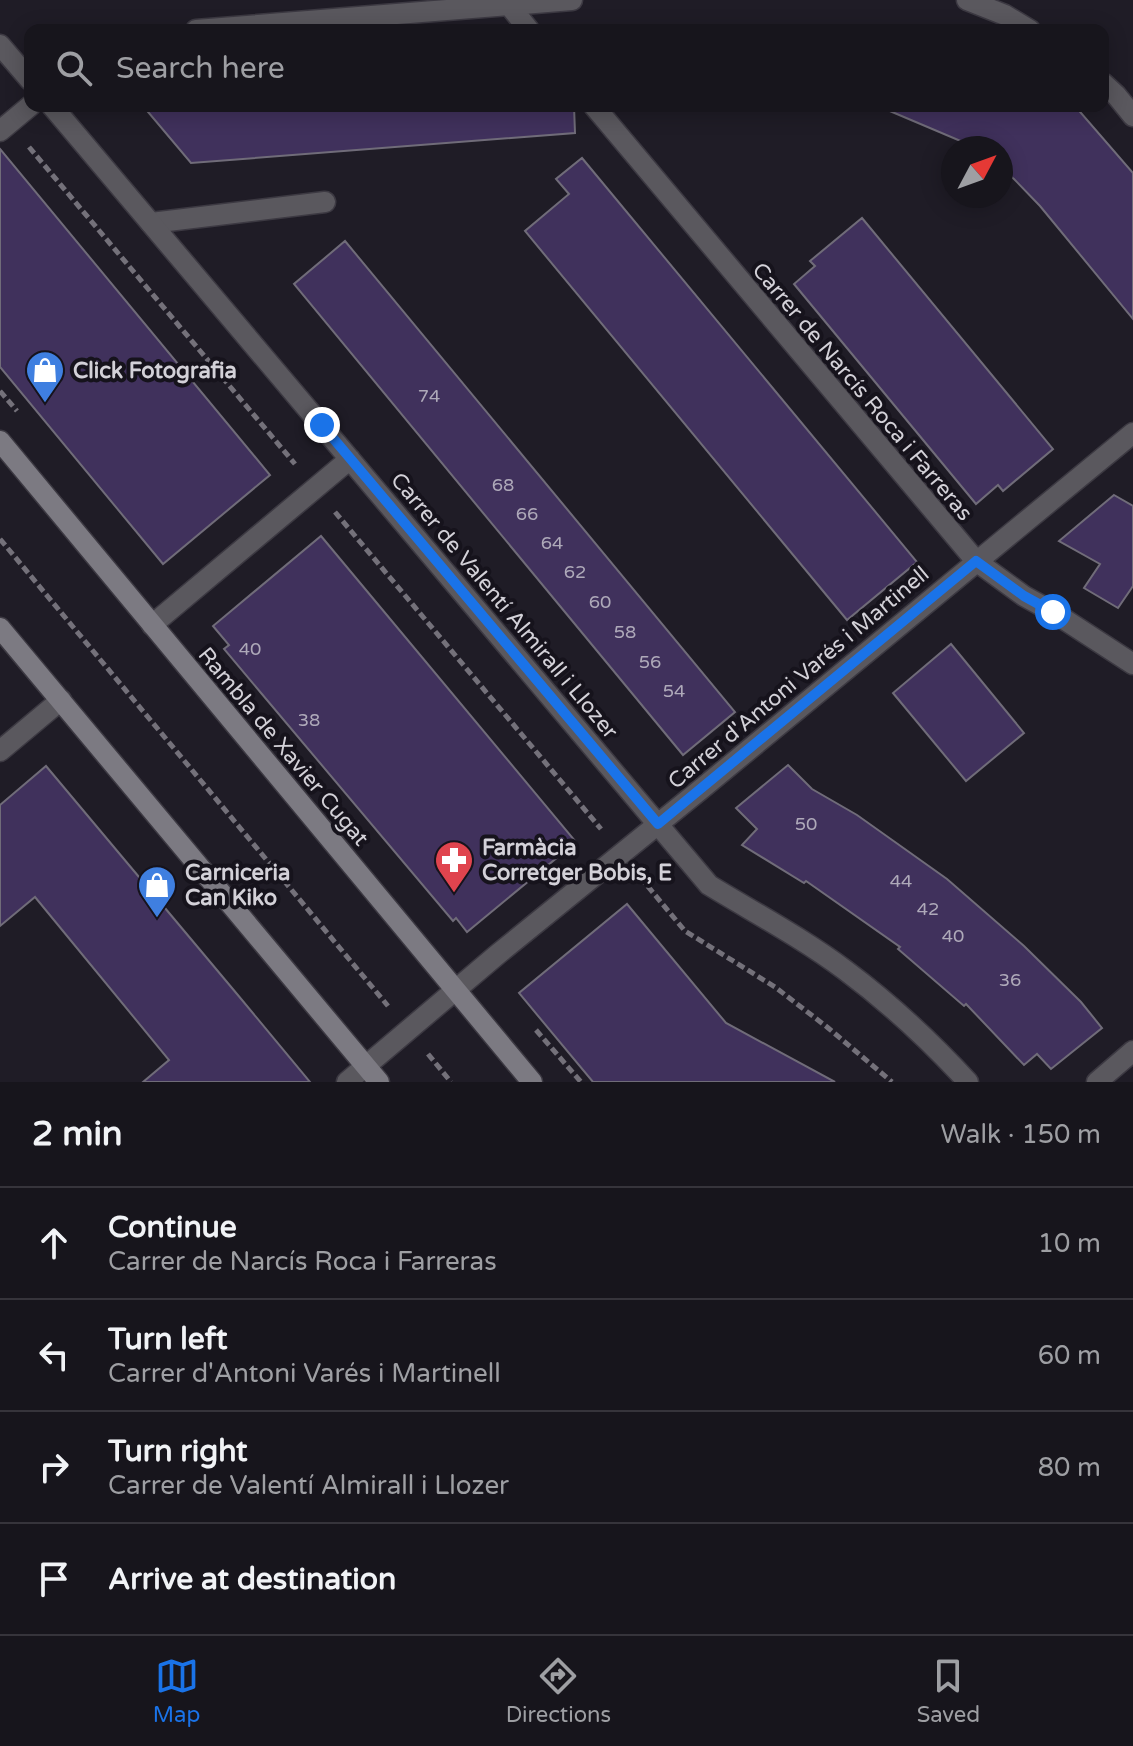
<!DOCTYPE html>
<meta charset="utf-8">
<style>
:root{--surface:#17151c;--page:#201e25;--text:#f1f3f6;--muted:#9e9fa3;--line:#36343b;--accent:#1a73e8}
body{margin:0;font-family:"Varela Round",sans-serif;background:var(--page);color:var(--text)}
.compass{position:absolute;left:941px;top:136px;width:72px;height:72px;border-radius:50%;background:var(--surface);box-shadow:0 4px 20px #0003;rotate:49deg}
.stop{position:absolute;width:24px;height:24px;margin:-18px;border:6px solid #1a73e8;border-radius:50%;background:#fff}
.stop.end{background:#1a73e8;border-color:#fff;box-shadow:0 2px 8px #0008}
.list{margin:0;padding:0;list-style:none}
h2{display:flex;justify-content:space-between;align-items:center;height:104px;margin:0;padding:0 32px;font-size:34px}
h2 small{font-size:26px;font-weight:400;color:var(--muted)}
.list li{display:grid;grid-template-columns:52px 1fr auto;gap:24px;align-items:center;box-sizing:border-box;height:112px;padding:0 32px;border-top:2px solid var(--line)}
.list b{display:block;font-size:30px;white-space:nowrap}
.list p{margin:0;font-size:26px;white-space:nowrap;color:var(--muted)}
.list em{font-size:26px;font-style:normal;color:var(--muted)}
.icon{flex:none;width:44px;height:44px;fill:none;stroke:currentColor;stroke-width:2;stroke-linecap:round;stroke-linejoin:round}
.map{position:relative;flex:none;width:1133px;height:1082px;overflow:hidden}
.search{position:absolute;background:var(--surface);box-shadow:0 4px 20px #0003;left:24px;right:24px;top:24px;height:88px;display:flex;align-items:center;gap:20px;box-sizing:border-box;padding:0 28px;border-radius:16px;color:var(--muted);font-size:30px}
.sheet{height:552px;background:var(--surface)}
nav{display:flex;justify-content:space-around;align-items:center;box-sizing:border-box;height:112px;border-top:2px solid var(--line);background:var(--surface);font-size:22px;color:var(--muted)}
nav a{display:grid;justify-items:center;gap:4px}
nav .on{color:var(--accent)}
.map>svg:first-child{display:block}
</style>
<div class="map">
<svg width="1133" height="1082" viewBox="0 0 1133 1082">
<rect width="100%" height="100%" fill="#1f1c26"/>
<path fill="#40315c" stroke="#706c79" stroke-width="2" d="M143,106h431l1,27 -384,30z
M878,106h197l58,67v146l-93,-113 -26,-27 -13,-10v-21h-24z
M0,149l270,326 -107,89 -163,-197z
M582,158l335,404 -70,58 -322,-389 44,-37 -13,-15z
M862,218l191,231 -50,42 -5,-6 -22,19 -182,-220 21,-18 -5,-5z
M345,241l390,471 -52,43 -389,-471z
M1114,495l19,11v80l-15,22 -34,-20 16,-24 -41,-23z
M321,536l255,306 -109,90 -11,-14 -3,3 -229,-272 5,-4 -16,-19z
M951,644l73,89 -58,48 -73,-88z
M788,765l24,24 45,26 90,64 77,67 57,56 21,26 -51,41 -14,-15 -13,11 -58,-61 -2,2 -66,-57 2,-2 -94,-66 -2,2 -62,-38 15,-16 -21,-21z
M46,766l191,228 73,88h-167l26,-22 -134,-163 -35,29v-121z
M627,904l99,119 109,59h-242l-74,-89z"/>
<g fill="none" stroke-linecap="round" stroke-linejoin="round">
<defs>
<path id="service" d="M151,223l174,-21"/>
<path id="pedestrian" d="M1097,1082l36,-31"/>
<path id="minor" d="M505,0l24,30
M967,0l38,15 25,15
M196,30l376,-30
M0,45l30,35
M1103,83l13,12 17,21
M52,106l657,779c46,28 93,53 136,85 43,32 87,73 123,112
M594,106l382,455 48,35 29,16 80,52
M0,131l30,-25
M152,625l198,-166
M0,751l61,-51
M347,1082l151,-128 202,-164 433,-357"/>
<path id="secondary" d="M0,441l532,641
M0,628l379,454"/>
</defs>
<use href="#service" stroke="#3c3942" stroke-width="23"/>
<use href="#pedestrian" stroke="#3c3942" stroke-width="23"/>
<use href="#minor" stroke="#3c3942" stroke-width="23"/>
<use href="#secondary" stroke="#3c3942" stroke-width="23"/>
<path stroke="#74717a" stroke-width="5" stroke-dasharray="8 4" stroke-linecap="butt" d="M29,147l266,317
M0,391l17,20
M335,512l266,317
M0,539l388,467
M640,877l45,54 90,56 52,40 65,55
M536,1030l45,52
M428,1054l23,28"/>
<use href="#service" stroke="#5a585e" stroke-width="20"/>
<use href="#pedestrian" stroke="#5a585e" stroke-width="20"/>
<use href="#minor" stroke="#5a585e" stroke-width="20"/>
<use href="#secondary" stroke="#7c7a82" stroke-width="20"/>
</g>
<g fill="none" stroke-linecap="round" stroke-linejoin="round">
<path stroke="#1a73e8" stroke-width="10" d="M322,425l336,399 318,-263 48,35 29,16"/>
</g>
<defs>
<symbol id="shop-pin" viewBox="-11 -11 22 30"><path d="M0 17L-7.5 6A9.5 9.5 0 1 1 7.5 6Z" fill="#3f7fe0" stroke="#16131c"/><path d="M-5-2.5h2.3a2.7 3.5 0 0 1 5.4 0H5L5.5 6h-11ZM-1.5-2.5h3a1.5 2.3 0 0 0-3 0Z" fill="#fff"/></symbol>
<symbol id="pharmacy-pin" viewBox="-11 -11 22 30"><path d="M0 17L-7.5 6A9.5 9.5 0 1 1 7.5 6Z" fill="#e0444e" stroke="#16131c"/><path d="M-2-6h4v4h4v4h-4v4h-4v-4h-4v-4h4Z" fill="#fff"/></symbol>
</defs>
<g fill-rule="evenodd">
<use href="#shop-pin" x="23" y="348" width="44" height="60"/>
<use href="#pharmacy-pin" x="432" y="838" width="44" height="60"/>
<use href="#shop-pin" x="135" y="863" width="44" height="60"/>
</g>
<g text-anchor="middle" stroke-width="8" stroke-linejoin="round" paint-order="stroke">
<g font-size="18" fill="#aea9b9">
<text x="429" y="402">74</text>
<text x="503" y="491">68</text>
<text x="527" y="520">66</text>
<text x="552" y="549">64</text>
<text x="575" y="578">62</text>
<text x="600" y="608">60</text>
<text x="625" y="638">58</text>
<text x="250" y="655">40</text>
<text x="650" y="668">56</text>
<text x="674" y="697">54</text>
<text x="309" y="726">38</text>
<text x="806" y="830">50</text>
<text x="901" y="887">44</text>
<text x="928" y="915">42</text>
<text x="953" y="942">40</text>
<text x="1010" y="986">36</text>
</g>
<g font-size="22" font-weight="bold" fill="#d3d1d8" stroke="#16131c" text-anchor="start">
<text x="73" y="378">Click Fotografia</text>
<text x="482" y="855">Farmàcia<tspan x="482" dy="25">Corretger Bobis, E</tspan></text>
<text x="185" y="880">Carniceria<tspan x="185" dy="25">Can Kiko</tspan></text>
</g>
<g font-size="22" fill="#d3d1d8" stroke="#16131c">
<text transform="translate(863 391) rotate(50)" y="8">Carrer de Narcís Roca i Farreras</text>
<text transform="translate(505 605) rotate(50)" y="8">Carrer de Valentí Almirall i Llozer</text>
<text transform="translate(798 677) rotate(-40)" y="8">Carrer d'Antoni Varés i Martinell</text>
<text transform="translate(284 746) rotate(50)" y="8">Rambla de Xavier Cugat</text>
</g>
</g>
</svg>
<svg class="compass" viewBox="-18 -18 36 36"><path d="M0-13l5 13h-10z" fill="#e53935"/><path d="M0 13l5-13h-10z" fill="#9e9fa3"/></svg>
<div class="stop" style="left:1053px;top:612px"></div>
<div class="stop end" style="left:322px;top:425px"></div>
<div class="search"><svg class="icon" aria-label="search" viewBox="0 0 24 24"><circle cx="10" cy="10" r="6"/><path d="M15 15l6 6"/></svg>Search here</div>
</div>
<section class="sheet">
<h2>2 min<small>Walk · 150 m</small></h2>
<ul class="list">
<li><svg class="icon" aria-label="ahead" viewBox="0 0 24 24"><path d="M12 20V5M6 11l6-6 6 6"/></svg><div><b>Continue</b><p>Carrer de Narcís Roca i Farreras</p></div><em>10 m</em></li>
<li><svg class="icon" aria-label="left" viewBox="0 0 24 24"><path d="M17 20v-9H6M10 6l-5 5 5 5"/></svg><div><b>Turn left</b><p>Carrer d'Antoni Varés i Martinell</p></div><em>60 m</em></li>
<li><svg class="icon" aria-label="right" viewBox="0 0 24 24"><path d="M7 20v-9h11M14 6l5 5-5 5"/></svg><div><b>Turn right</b><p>Carrer de Valentí Almirall i Llozer</p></div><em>80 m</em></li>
<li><svg class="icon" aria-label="arrive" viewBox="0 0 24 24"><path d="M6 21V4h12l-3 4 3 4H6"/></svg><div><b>Arrive at destination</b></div></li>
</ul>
</section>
<nav>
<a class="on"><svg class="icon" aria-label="map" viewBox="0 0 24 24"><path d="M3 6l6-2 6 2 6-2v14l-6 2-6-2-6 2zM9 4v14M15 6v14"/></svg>Map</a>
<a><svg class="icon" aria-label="directions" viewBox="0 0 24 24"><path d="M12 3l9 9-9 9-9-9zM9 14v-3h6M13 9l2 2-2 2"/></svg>Directions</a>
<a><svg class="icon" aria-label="saved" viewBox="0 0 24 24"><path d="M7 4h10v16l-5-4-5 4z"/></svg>Saved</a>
</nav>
